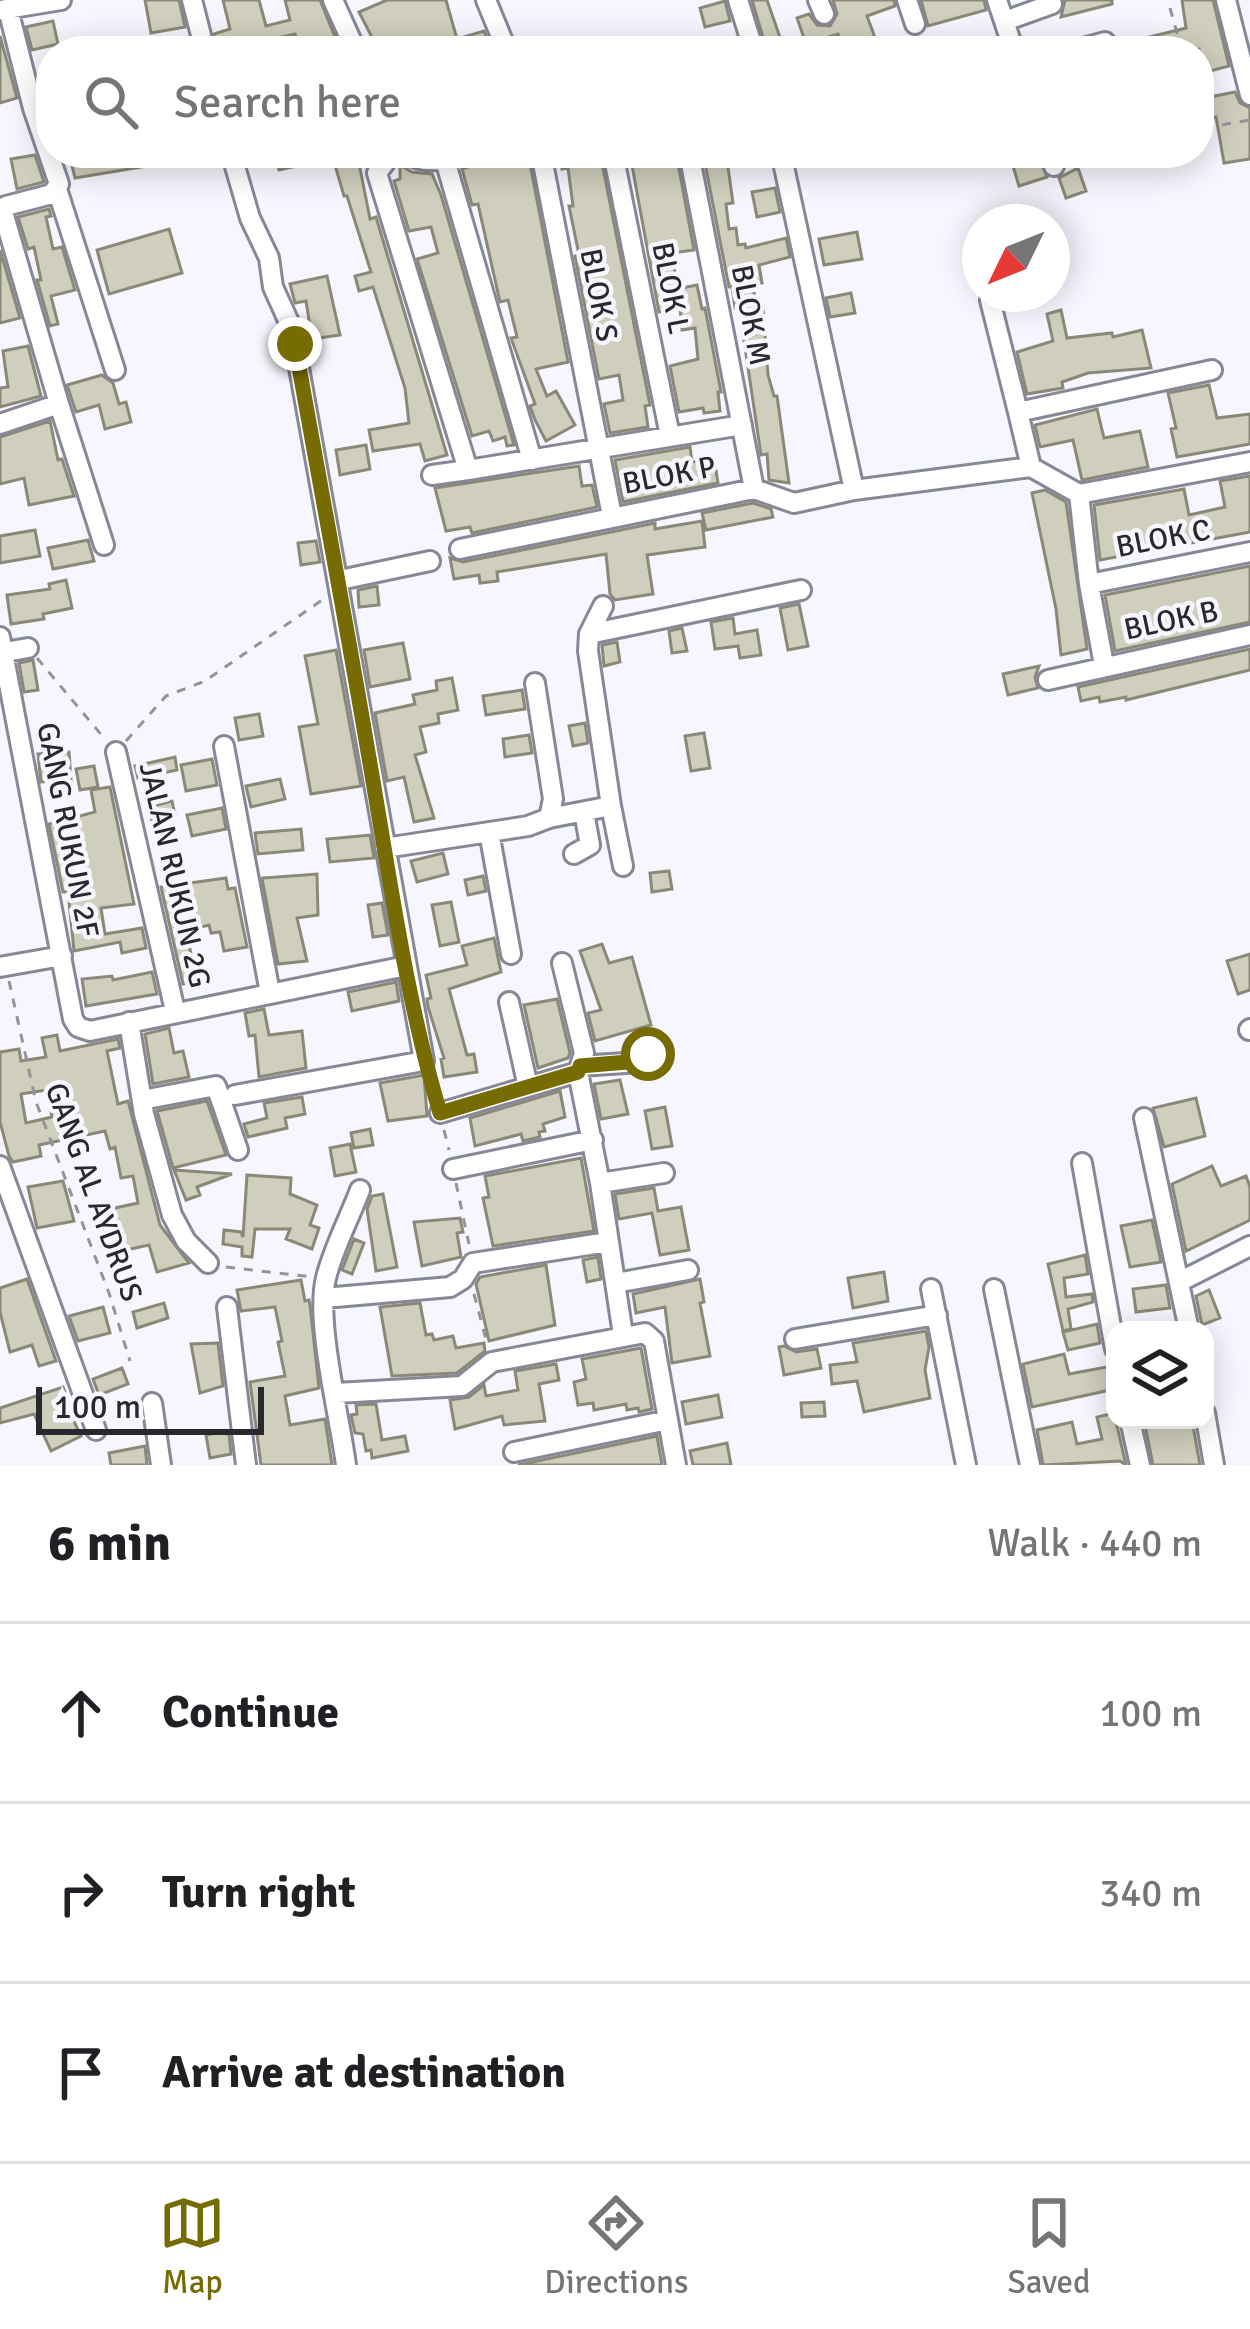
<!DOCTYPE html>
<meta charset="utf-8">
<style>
:root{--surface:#fff;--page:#f6f6f6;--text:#202124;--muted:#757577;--line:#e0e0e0;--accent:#776b04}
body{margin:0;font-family:Signika,sans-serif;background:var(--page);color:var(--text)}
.controls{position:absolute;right:36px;bottom:36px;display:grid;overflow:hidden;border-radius:24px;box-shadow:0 6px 30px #0003}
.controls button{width:108px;height:108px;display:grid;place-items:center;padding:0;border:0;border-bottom:3px solid var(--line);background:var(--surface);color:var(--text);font:60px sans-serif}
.compass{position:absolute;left:962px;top:204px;width:108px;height:108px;border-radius:50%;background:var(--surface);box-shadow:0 6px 30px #0003;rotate:227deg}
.scale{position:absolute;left:36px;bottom:30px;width:228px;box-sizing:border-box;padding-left:12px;border:6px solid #28292f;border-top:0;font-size:33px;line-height:42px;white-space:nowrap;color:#28292f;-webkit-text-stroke:9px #f6f7fe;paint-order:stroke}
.stop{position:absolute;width:36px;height:36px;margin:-27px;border:9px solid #776b04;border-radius:50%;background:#fff}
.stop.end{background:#776b04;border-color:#fff;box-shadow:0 3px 12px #0008}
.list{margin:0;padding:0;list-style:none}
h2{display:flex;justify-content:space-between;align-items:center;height:156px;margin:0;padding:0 48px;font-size:51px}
h2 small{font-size:39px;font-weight:400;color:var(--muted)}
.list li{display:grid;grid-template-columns:78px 1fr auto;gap:36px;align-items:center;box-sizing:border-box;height:180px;padding:0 48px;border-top:3px solid var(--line)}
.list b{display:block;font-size:45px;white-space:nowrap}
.list em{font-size:39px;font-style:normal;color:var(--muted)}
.icon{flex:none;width:66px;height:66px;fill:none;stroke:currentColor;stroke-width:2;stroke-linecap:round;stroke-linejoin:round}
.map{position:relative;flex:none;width:1250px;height:1465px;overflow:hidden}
.search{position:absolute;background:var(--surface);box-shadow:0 6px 30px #0003;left:36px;right:36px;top:36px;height:132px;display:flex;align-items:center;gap:30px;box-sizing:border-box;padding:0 42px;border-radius:48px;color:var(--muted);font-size:45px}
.sheet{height:696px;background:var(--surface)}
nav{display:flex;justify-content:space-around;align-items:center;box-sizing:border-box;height:168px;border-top:3px solid var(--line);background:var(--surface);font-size:33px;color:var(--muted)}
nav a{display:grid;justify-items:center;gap:6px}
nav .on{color:var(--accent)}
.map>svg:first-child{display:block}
</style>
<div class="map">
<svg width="1250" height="1465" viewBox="0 0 1250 1465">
<rect width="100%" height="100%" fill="#f6f7fe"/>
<path fill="#d0cebc" stroke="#8a8877" stroke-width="3" fill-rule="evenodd" d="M145,0h34l6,27 -34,6z
M223,0h36l7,26 24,-6 -5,-20h35l17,42 -9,2 1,7h-29l-5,-17 -77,17 -4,-17 16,-5z
M387,0h59l11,39 27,-8 8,20h-113l-20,-39z
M752,0h15l17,49 -17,2z
M833,0h61l1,6 -28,10 13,35h-27l-2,-12 -9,4 -4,-9 -32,10 -9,-26 12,-4 8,11 13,1 7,-12z
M921,0h63l2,10 -58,16z
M1065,0h47v4l-51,13z
M1182,0h31l16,66 -30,8v-25l-47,2 -3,-14 37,-9z
M725,1l5,20 -25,6 -5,-19z
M53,21l5,23 -26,6 -6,-23z
M0,36l17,62 -17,5z
M1235,92l5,11 10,5v51l-26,4 -8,-46 -7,2 -4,-21z
M69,153h69l3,14 -66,11z
M275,153h82l13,66 6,-2 71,238 -22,6 -5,-17 -47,7 -4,-21 40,-7 -4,-35 -32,-101 -14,4 -4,-15 16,-4 -24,-76h-3l-11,-38 -54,12z
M484,153h44l40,209 -32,7 11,27 9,-5 19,34 -29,16 -11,-21 -5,-14 5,-2 -24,-66 6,-1 -9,-37 -8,2 -22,-98 -6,1 -10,-36 18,-6z
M559,153h41l50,252 -5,1 3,21 -38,6 -6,-29 19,-4 -4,-25 -20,4 -24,-123 4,-1 -10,-49h4l-5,-38 -6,1z
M654,153h22l18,97 -22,3 5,36 20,-4 5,24 3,-1 16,84h-3l2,19 -16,2 -1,-5 -24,4 -9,-46 28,-7 -3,-31 -13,2 -2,-22 -21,4 -28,-152 24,-3z
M703,153h23l7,50 -7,1 3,25 7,-1 2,17 7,-1 1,4 40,-10 4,19 -31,8 3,18 -9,1 3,24 7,-1 5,68 6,21h3l12,87 -20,-3 -2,-26 -6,1 -22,-148 -4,1 -3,-21h-3z
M1009,153h28l10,24 -28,9z
M35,155l9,27 -27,7 -6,-30z
M400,165l12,7 20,2 9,21 73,250 -7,1 -2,-9 -12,4 -4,-10 -17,5 -55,-177 21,-6 -7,-26 -22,4 -15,-50 6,-2z
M1078,168l8,23 -20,7 -7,-20z
M775,188l5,24 -23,5 -5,-25z
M49,209l2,7 -5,1 7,32 9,-2 13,43 -24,6 7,28 -8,2 -13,-46h4l-7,-33 -6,2 -10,-32z
M169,229l13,44 -73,21 -12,-44z
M857,232l5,27 -38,6 -5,-26z
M0,250l20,68 -20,5z
M327,276l13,59 -28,4 -6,-38 -11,2 -5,-19z
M851,293l4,20 -25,4 -4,-19z
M1061,310l6,28 45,-5 1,4 29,-7 9,38 -63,5 -26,9 1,6 -36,6 -10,-42 36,-11 -6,-27z
M28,346l13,50 -41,11v-19l8,-1 -5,-36z
M102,375l11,8 6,21 7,-2 5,20 -26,7 -6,-24 -23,7 -9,-27z
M1209,385l8,33 33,-4v30l-73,13 -6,-28 5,-1 -8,-35z
M1097,409l7,29 36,-7 8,36 -66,13 -9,-40 -33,7 -5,-22z
M50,421l8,39 4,-1 12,37 -45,9 -5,-27 -24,6v-47z
M366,445l4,24 -30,6 -4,-25z
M690,447l2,15 22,-4 4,25 -95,19 -8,-42z
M579,466l3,20 10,-1 5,22 -125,26 -2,-6 -24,4 -11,-43z
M1250,476v56l-150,28 -6,-55 90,-16 5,26 36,-8 -5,-26z
M1045,490l21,12 21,147 -26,6 -5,-46 -24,-116z
M753,503l18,6 2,8 -67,13 -4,-17z
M702,521l3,26 -58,8 6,39 -38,6 -5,-6 -4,-40 -109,18 1,9 -18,2 -1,-8 -25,4 -4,-21 13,4 192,-39v6z
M35,530l5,26 -40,7v-27z
M88,540l6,21 -41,8 -5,-21z
M316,541l4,21 -19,3 -3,-22z
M1250,566v56l-135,29 -10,-56z
M66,580l6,28 -29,6 1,5 -33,5 -4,-29 43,-6 -1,-5z
M377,586l2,19 -20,2 -1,-17z
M799,604l9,42 -20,4 -8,-42z
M733,618l2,16 22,-4 4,25 -21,3 -2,-12 -23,3 -4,-27z
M682,628l5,23 -15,2 -3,-22z
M617,642l3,20 -16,4 -2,-21z
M403,643l7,36 -40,8 -6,-37z
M1250,649v21l-124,30v-3l-26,5 -1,-5 -18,4 -3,-14z
M336,650l25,136 -50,8 -12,-67 19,-3 -13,-68z
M33,660l5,30 -14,2 -5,-29z
M1039,666l-4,11 3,11 -30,7 -5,-21z
M452,678l6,32 -20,4 1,9 -19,4 6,25 -11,3 19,63 -20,4 -10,-45 -17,4 -12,-68 40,-9 -2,-9 24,-5 -1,-9z
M522,690l3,19 -39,6 -3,-19z
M259,714l4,22 -24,4 -4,-22z
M585,723l3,20 -15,3 -4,-20z
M704,733l6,35 -19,3 -6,-35z
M529,735l3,18 -27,4 -2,-18z
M69,752l2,28 -30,2 -3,-28z
M175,757l2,13 -39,8 -3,-12z
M212,759l5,26 -31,6 -5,-26z
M94,766l4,21 -18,3 -4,-21z
M280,779l5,20 -34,8 -5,-21z
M110,787l24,117 -33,4 4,26 37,-6 4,20 -24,5 -2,-11 -46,9 -6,-59h-5l-14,-68 46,-12 -4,-22z
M172,801l3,14 -23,6 -3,-14z
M222,808l4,21 -34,7 -5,-21z
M301,829l2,21 -45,4 -3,-21z
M370,835l4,23 -44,4 -3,-23z
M443,853l5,21 -31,8 -6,-21z
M669,871l3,18 -20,3 -2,-19z
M317,874l1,41 -21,3 10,43 -29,3 -16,-86z
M483,876l3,15 -18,4 -3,-15z
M226,878l2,11 7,-1 12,59 -23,4 -4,-19 -9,1 -2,-8 -23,6 11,50 -14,3 -22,-97z
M451,902l8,40 -19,4 -8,-41z
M382,903l6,32 -15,2 -5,-32z
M494,938l7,34 -52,17 18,66 7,-1 3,18 -33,5 -3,-18 3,-1 -16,-51 -1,-8 4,-1 -5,-23 41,-10 -5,-19z
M602,944l7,19 23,-6 19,68 -56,16 -7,-28 13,-3 -21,-59z
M1250,954v36l-12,4 -11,-33z
M152,972l5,22 -71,12 -4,-27 30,-3 1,4z
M396,982l3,19 -47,10 -4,-19z
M557,999l13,54 -2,5 -30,10 -14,-63z
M264,1009l5,26 33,-4 4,37 -47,9 -4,-42 -6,1 -4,-23z
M169,1028l5,25 9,-2 6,26 -36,7 -8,-50z
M57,1035l3,16 58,-12 2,9 -13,3 11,53 10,-3 32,124 29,38 -32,9 -8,-27 -32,7 -4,-23 -8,1 -4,-19 37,-8 -5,-27 -12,2 -6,-31 -5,2 -5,-18 -66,14 2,11 -28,6 -4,-6 -9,-34v-70l19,-3 2,12 25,-4 -4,-19zM47,1090l5,27 -26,6 -5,-29z
M424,1075l3,41 -39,5 -8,-38z
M620,1080l8,34 -27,5 -7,-35z
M560,1091l5,26 -22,7 2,7 -6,1 1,5 -17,4 -2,-7 -46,12 -5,-28z
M302,1097l3,17 -20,4 2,10 -39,9 -4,-13 23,-6 -3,-15z
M1196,1098l9,38 -41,11 -11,-39z
M207,1101l19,54 -53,13 -16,-57z
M665,1107l7,39 -20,3 -7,-38z
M370,1129l3,16 -19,3 -3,-15z
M350,1144l6,28 -21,4 -5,-28z
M581,1158l13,73 -101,15 -10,-48 6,-1 -4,-21z
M1212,1166l9,20 25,-10 4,11v33l-64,31 -14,-67z
M174,1170l58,4 -35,13 3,8 -14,5z
M247,1175l44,3 -1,16 27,11 -7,20 9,3 -7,21 -26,-10 4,-10h-35l-3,28 -10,-1v-9l-19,-3 1,-14 17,2 2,5z
M63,1181l11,40 -37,7 -9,-41z
M654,1188l4,23 23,-4 8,43 -29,5 -8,-42 -33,6 -4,-25z
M383,1194l14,73 -21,4 -9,-62 5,-13z
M460,1218l3,14 -6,1 4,24 -39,9 -8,-44z
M1152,1220l9,42 -31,5 -9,-41z
M354,1239l10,4 -12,31 -10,-4z
M1085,1255l3,19 -24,4 2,19 26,-3 1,8 -25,7 3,20 -8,2 -15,-67z
M598,1257l3,22 -14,3 -4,-22z
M546,1265l9,60 -66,16 -13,-57 4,-7z
M884,1272l4,29 -35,7 -5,-30z
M27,1279l29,82 -17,5 -7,-21 -22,7 -10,-40v-24z
M700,1279l4,23 -4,1 10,53 -38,7 -7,-56 -29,6 -3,-19z
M301,1280l4,21 4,-1 1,5 9,83 -34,8 5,29 35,-6 7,46h-71l-11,-83 35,-6 -7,-34 4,-1 -7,-34 -34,4 -4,-21z
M1166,1285l4,23 -34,4 -3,-23z
M1209,1290l11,28 -18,7 -6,-29z
M164,1303l4,15 -31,10 -4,-16z
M420,1303l6,32 6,-1 2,6 19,-4 3,12 28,-5 1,8 -28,22 -65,3 -12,-69z
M103,1307l7,26 -32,8 -9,-25z
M1097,1324l3,19 -32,7 -5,-18z
M926,1331l3,16 -4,23 5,28 -66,14 -7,-31 -25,3 -2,-19 27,-3 -4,-19z
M218,1343l5,43 -23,7 -9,-49z
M784,1346l12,6 21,-3 4,19 -37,7 -5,-28z
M641,1348l11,61 -13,3 -1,-4 -11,2 -1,-6 -32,6 -1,-7 -15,2 -4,-23 12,-3 -4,-20z
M1064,1354l5,20 43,-8 3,23 -83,18 -9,-43z
M556,1364l3,16 -20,4 6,37 -41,4 -2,-9 -47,13 -5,-29 19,-3 15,-12 2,11 32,-6 -3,-19z
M122,1368l6,16 -29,11 -6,-16z
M63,1387l7,18 -3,2 14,29 -30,15 -17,-37 -34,9v-15z
M718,1395l4,22 -36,7 -4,-22z
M824,1402l1,14 -23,1 -1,-14z
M376,1404l6,36 23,-4 3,15 -36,7 -1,-8 -5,1 -3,-17 -8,-1 -4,-18 6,-1 -1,-9z
M1114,1413l12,52 -6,-4 -77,4 -6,-35 35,-8 5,22 25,-5 -5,-22z
M1144,1420h48l8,45h-47z
M217,1433l12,1 2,20 -21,4 -4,-23z
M657,1436l5,29h-144z
M727,1443l4,22h-38l-3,-14z
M145,1446l2,19h-36l-2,-12z"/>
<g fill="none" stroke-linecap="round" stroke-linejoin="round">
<defs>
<path id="minor" d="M192,0l13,51
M333,0l23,51
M486,0l21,51
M738,0l16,51
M818,0l6,14
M907,0l8,24
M997,0l17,51
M1226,0l24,95
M0,10l61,-10
M1005,21l47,-17
M1072,51l33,-9
M392,153l-15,20 91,297 274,-45
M405,153c21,13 44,6 66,0
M541,153l71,363
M613,153l57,283
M689,153l65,336
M781,153l73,337
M1050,153l4,13
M445,160l87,300
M234,163l16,55 19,40 4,29 19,42 132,732 -189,34
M57,189l58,181
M990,300l28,112
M59,404l45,141
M0,424l59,-20 -56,-192 3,-6 46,-12 7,-10 -26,-76 -25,-99
M1031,467l-13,-55 194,-42
M1031,467l48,27 171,-32
M432,475l36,-5
M1079,494l10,90 15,81
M460,549l294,-60 40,14 60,-13 177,-23
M340,580l90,-19
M1089,584l161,-32
M589,634l212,-44
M0,637l73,382 5,8 12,4 316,-65
M0,653l28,-5
M1048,680l202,-45
M224,746l46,247
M116,752l59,259
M611,806l12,60
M549,818l62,-12 -23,-155 1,-17 14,-28
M489,832l22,122
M385,848l143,-22 21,-8 4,-19 -18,-116
M574,854l16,-9 -6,-33
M562,963l22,90 -6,19 22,111 23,152
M0,967l62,-11
M509,1002l19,85
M129,1022l15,92 28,101 14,26 22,22
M1249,1030l1,-1
M580,1066l60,-4 10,-13
M142,1100l74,-14 22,64
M440,1113l138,-41
M1144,1118l45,212
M1082,1163l33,186
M0,1166l96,264
M453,1169l140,-29
M600,1183l64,-10
M1179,1282l71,-36
M616,1283l72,-13
M931,1289l35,176
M994,1289l36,176
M324,1298l126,-11 13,-8 10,-16 135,-21
M227,1307l19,158
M795,1339l142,-24
M336,1393l126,-7 30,-24 153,-29 9,8 22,124
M152,1403l9,62
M1205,1413l9,52
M1130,1420l10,45
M514,1452l154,-32
M346,1465c-6,-47 -31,-145 -20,-187 7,-29 23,-59 34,-88"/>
</defs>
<use href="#minor" stroke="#868898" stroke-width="24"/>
<path stroke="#93949a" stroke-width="3" stroke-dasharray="9 9" stroke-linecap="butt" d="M1170,8l12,43
M1199,111l5,17 46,-8
M37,658l67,80
M126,741l40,-45 39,-15 120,-83
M9,981l27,121 73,191 21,68
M429,1078l6,20
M444,1130l5,20
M456,1183l13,61
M226,1267l86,10
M474,1294l13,49"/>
<use href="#minor" stroke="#fff" stroke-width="18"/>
</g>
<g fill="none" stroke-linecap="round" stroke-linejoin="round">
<path stroke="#776b04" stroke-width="15" d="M295,344c24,136 50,271 73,408 21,120 37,243 72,361l138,-41 2,-6 60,-5 8,-7"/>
</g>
<g text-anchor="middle" stroke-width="9" stroke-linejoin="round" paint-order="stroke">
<g font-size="30" fill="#28292f" stroke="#f6f7fe">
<text transform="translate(671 288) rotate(79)" y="10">BLOK L</text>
<text transform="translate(599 295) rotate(79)" y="10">BLOK S</text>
<text transform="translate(751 315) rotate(79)" y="10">BLOK M</text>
<text transform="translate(669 475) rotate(-11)" y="10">BLOK P</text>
<text transform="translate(1163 538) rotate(-11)" y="10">BLOK C</text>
<text transform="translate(1171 620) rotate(-12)" y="10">BLOK B</text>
<text transform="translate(68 830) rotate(79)" y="10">GANG RUKUN 2F</text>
<text transform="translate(175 875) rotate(77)" y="10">JALAN RUKUN 2G</text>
<text transform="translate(94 1192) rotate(70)" y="10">GANG AL AYDRUS</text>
</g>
</g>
</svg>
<div class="controls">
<button><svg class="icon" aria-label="layers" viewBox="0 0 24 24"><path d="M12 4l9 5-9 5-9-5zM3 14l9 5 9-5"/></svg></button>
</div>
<svg class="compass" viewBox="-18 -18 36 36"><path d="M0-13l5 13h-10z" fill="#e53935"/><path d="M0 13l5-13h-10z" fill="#757577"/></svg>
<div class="scale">100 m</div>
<div class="stop" style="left:648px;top:1054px"></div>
<div class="stop end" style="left:295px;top:344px"></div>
<div class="search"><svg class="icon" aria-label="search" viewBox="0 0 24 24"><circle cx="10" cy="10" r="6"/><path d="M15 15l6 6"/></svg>Search here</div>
</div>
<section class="sheet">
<h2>6 min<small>Walk · 440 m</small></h2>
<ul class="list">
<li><svg class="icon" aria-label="ahead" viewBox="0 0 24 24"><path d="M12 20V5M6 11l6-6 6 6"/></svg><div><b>Continue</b></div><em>100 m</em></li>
<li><svg class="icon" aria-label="right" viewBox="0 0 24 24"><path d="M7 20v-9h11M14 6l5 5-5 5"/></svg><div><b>Turn right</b></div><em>340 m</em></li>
<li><svg class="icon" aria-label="arrive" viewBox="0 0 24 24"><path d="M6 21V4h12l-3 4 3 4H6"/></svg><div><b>Arrive at destination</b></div></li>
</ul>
</section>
<nav>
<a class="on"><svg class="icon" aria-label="map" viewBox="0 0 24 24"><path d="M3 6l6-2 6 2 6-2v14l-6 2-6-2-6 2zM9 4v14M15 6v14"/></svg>Map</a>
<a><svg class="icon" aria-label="directions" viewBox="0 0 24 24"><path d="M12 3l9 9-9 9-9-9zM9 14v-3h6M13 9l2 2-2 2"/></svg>Directions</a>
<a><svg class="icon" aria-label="saved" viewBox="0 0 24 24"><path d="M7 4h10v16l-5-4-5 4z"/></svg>Saved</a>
</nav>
